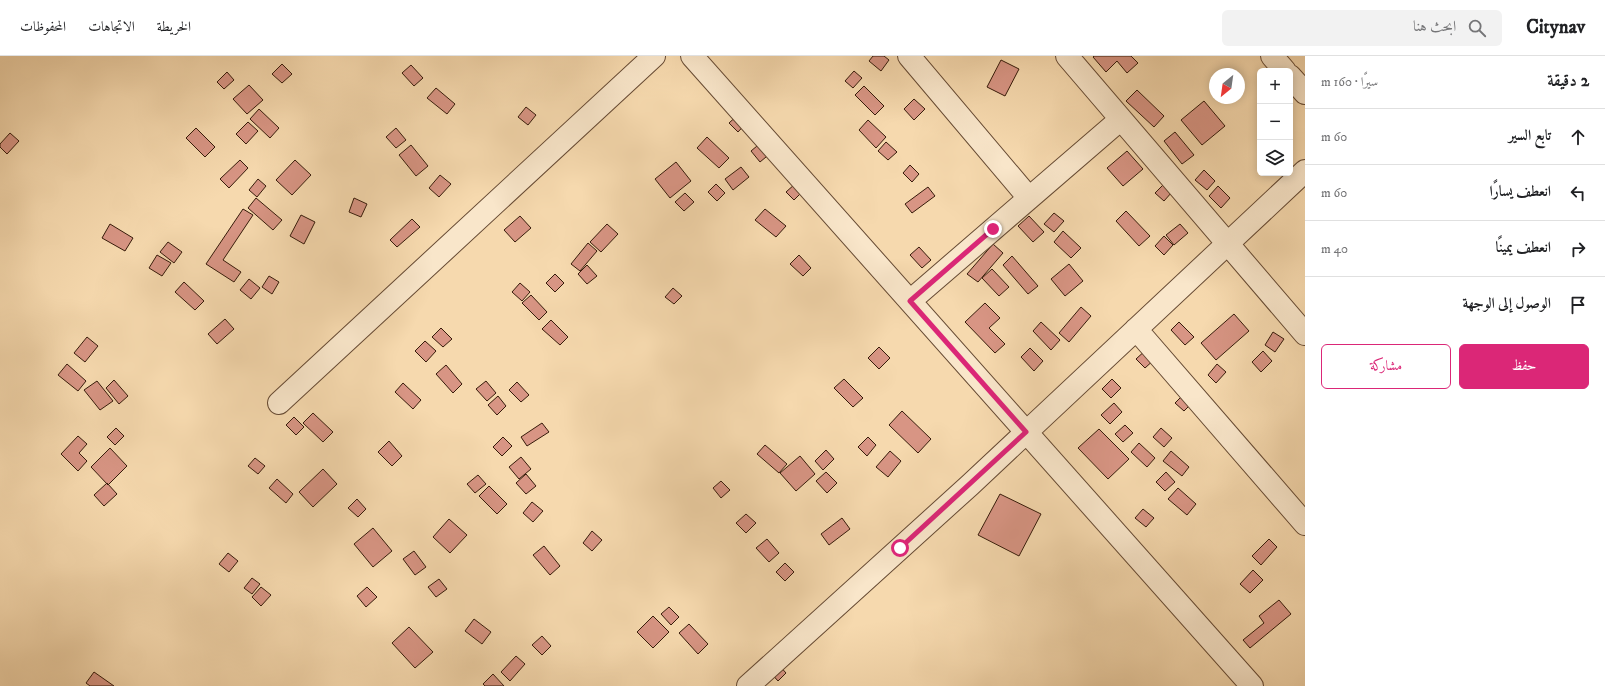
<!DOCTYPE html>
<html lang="ar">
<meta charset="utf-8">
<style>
:root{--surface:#fff;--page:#f2f2f2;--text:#202124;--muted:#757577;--line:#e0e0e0;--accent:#db2777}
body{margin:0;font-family:"IM FELL DW Pica",Amiri,serif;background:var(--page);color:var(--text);direction:rtl}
.controls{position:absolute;right:12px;top:12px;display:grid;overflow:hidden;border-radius:6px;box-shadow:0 2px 10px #0003}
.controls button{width:36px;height:36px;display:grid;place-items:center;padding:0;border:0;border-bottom:1px solid var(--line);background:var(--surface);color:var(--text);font:20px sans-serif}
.compass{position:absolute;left:1209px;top:12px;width:36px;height:36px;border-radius:50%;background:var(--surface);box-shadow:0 2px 10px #0003;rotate:209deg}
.stop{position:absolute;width:12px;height:12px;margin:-9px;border:3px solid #db2777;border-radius:50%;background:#fff}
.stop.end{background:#db2777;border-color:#fff;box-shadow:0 1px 4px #0008}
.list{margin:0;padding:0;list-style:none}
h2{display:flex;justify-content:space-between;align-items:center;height:52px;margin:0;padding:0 16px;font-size:17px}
h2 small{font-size:13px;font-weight:400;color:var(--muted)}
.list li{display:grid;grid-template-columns:26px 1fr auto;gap:12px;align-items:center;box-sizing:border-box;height:56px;padding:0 16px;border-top:1px solid var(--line)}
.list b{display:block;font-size:15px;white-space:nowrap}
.list em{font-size:13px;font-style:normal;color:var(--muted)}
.actions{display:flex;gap:8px;padding:12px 16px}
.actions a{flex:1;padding:9px 0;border:1px solid var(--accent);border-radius:6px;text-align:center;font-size:14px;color:var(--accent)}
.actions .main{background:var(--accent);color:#fff}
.icon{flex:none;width:22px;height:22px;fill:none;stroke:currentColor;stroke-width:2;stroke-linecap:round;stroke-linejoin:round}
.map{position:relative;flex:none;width:1305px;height:630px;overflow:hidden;direction:ltr}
header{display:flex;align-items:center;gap:24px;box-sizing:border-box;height:56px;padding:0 20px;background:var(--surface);border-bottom:1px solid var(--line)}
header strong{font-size:19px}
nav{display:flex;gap:22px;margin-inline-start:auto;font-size:14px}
.search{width:280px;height:36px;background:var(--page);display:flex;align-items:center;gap:10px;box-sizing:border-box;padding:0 14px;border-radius:6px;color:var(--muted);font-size:15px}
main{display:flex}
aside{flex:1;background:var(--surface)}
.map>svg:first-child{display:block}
</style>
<header>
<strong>Citynav</strong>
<div class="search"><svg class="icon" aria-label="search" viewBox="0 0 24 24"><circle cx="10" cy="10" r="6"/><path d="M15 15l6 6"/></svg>ابحث هنا</div>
<nav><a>الخريطة</a><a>الاتجاهات</a><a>المحفوظات</a></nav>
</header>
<main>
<aside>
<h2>2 دقيقة<small>سيرًا · 160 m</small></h2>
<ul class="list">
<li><svg class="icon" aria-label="ahead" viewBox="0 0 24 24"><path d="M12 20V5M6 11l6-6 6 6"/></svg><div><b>تابع السير</b></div><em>60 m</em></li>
<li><svg class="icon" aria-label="left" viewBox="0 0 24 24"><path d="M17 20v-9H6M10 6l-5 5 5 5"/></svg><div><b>انعطف يسارًا</b></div><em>60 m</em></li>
<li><svg class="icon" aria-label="right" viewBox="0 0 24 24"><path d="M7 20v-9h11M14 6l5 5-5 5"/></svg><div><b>انعطف يمينًا</b></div><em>40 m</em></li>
<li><svg class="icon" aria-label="arrive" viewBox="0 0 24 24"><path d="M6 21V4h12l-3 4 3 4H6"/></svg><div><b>الوصول إلى الوجهة</b></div></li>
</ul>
<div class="actions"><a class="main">حفظ</a><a>مشاركة</a></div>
</aside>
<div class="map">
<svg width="1305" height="630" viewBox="0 0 1305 630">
<rect width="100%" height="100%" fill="#f6d9ae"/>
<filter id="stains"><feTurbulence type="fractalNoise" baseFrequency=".005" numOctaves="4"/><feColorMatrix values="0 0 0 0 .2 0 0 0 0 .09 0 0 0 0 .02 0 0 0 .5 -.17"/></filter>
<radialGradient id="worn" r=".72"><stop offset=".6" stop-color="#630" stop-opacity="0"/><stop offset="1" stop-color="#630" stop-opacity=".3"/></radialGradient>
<path fill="#d89584" stroke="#361b0a" d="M873,0h11l5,4 -8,11 -12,-10z
M1094,0h37l7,7 -11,10 -10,-12 -11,11 -13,-15z
M1001,4l18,9 -14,27 -18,-9z
M282,8l10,10 -10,9 -10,-9z
M411,9l12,13 -9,8 -12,-13z
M854,15l8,7 -9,10 -8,-7z
M227,16l7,8 -10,9 -7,-7z
M249,29l14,15 -16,14 -14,-15z
M864,30l20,20 -9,9 -20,-20z
M436,32l19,16 -8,10 -20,-16z
M1137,34l27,26 -10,11 -28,-26z
M914,43l11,10 -11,11 -10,-11z
M1204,45l21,25 -23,19 -21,-25z
M526,51l10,8 -8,10 -10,-8z
M259,53l20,19 -9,10 -20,-19z
M740,57l8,8 -10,11 -9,-9z
M868,64l18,17 -10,11 -17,-18z
M248,66l10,9 -12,13 -10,-10z
M196,72l19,19 -10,10 -19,-19z
M396,72l10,12 -10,8 -10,-11z
M1175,76l19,23 -12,9 -18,-23z
M10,77l9,8 -12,13 -7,-7v-3z
M707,81l22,21 -10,10 -22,-20z
M763,85l9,11 -12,10 -9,-11z
M886,86l11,10 -9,8 -10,-9z
M411,89l17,21 -12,10 -17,-21z
M1127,95l16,18 -20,17 -16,-18z
M240,104l8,8 -19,20 -9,-9z
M295,104l16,15 -19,20 -16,-15z
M676,106l15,19 -21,17 -15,-19z
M910,109l9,9 -7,8 -9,-9z
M741,111l8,10 -16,13 -8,-11z
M1204,114l11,11 -8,9 -12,-10z
M440,119l11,9 -12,13 -10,-9z
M258,123l8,7 -9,11 -8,-7z
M716,128l9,9 -8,8 -9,-9z
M795,128l8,7 -9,9 -8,-8z
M1164,128l8,8 -8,9 -9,-8z
M1218,130l12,12 -9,10 -12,-12z
M928,131l7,9 -23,17 -7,-9z
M685,137l9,9 -10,9 -9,-9z
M256,142l26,22 -9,10 -25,-22z
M354,142l13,6 -6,13 -12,-5z
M243,153l10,6 -30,45 18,12 -7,10 -28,-18z
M765,153l21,17 -10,11 -21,-17z
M1126,155l24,25 -11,10 -23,-25z
M1054,157l10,8 -10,11 -10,-8z
M301,159l14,7 -11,22 -14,-8z
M520,160l11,12 -16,14 -11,-12z
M1029,160l15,16 -11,10 -15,-16z
M412,163l8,8 -23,20 -7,-7z
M110,168l23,14 -8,13 -23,-13z
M607,168l11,10 -17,18 -11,-10z
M1180,168l8,9 -14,12 -8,-10z
M1063,175l18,17 -10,10 -17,-16z
M1164,180l9,9 -9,10 -9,-9z
M168,186l14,10 -8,11 -14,-11z
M588,187l9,8 -17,20 -9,-7z
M993,188l10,9 -25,29 -11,-8z
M919,191l12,13 -9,8 -12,-13z
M157,199l14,8 -9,13 -13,-8z
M799,199l12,13 -8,8 -13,-12z
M1012,200l26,30 -10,8 -25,-29z
M1069,208l14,17 -18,15 -14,-17z
M587,209l10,11 -10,8 -9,-10z
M992,213l17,18 -10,9 -17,-18z
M555,218l9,9 -9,9 -9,-9z
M269,220l10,6 -7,12 -10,-7z
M249,223l11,9 -9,11 -11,-9z
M184,226l20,19 -9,9 -20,-18z
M520,227l10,9 -8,9 -10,-9z
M673,232l9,8 -8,8 -9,-7z
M531,239l16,17 -8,8 -17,-17z
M985,247l15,15 -11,10 16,16 -10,9 -30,-31z
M1081,251l10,9 -22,26 -10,-9z
M1234,258l15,17 -33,29 -15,-17z
M225,263l9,10 -17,15 -9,-10z
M551,264l17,17 -8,8 -18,-16z
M1041,266l19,18 -9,10 -18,-19z
M1179,266l15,15 -9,8 -14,-15z
M441,272l11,11 -9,8 -11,-10z
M1273,276l11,7 -9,13 -10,-7z
M87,281l11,9 -13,16 -11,-9z
M425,285l11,10 -10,11 -11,-11z
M879,291l11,11 -11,11 -11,-11z
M1030,292l13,13 -9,10 -13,-14z
M1147,293l9,9 -11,10 -9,-9z
M1263,295l9,10 -11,11 -9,-10z
M67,308l19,17 -8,10 -20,-16z
M1217,308l9,8 -10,11 -8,-8z
M446,309l16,19 -9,9 -17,-19z
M844,323l19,19 -10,9 -19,-19z
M1112,323l9,9 -10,10 -9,-9z
M114,324l14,16 -9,8 -13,-16z
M97,325l16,20 -13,9 -16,-20z
M486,325l10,12 -9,8 -11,-12z
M517,326l12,13 -8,7 -12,-12z
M403,327l18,17 -8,9 -18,-17z
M1184,338l9,8 -9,9 -9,-8z
M498,340l8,10 -9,9 -9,-10z
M1114,347l8,9 -12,12 -9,-9z
M902,355l29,28 -13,14 -29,-28z
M313,357l20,19 -10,10 -20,-19z
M294,361l10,10 -8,8 -10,-10z
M542,367l7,9 -22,14 -6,-9z
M1125,369l8,8 -10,9 -8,-8z
M116,372l8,8 -9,9 -8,-8z
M1161,372l11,10 -8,9 -11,-10z
M1099,373l30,30 -21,20 -30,-31z
M78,380l9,8 -8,9 8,8 -9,10 -17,-17z
M503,381l9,9 -10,10 -9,-9z
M868,381l8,8 -9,11 -9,-9z
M389,385l13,15 -10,10 -14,-14z
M1139,387l16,15 -8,9 -16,-15z
M765,389l22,19 -8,9 -22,-19z
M110,392l17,18 -19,19 -17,-18z
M826,394l8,9 -11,11 -8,-9z
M890,395l11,10 -13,16 -12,-10z
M1171,395l18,16 -7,9 -19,-15z
M800,400l15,18 -19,17 -16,-18z
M521,401l10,12 -12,10 -10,-12z
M255,402l10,8 -7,8 -10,-8z
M323,413l14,15 -24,23 -14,-15z
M826,416l11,11 -10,10 -11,-12z
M1166,416l9,10 -10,9 -9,-9z
M526,418l10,12 -10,8 -10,-11z
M478,419l8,9 -11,9 -8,-9z
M277,423l16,15 -7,9 -17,-15z
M721,425l9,9 -9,8 -8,-10z
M107,427l10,11 -13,12 -10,-11z
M489,430l18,18 -10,10 -18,-18z
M1178,432l18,16 -9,11 -19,-16z
M1000,438l41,20 -22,42 -41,-21z
M357,443l9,10 -8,8 -10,-9z
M532,446l11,9 -10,11 -10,-9z
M1143,453l11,9 -8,9 -11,-9z
M746,458l10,9 -10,10 -10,-10z
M842,462l8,11 -21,16 -8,-11z
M449,463l18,16 -17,18 -17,-16z
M373,472l19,23 -19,16 -19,-23z
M592,475l10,9 -10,11 -9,-8z
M767,483l12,14 -10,9 -13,-14z
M1269,483l8,8 -16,18 -9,-9z
M544,490l16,20 -10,9 -17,-20z
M414,495l12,16 -11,8 -12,-16z
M228,497l10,8 -9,11 -10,-8z
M785,507l9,9 -9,9 -9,-9z
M1253,514l10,10 -13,13 -10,-9z
M252,522l8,6 -8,10 -8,-6z
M439,523l8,10 -11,8 -8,-10z
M261,531l10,8 -10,11 -9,-9z
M367,531l10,10 -11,10 -9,-11z
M1279,544l12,14 -41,34 -7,-8 21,-17 -5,-7z
M669,551l10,10 -8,8 -10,-11z
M653,560l16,16 -16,16 -16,-16z
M474,563l17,13 -9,12 -17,-13z
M689,568l19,20 -10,10 -19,-21z
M409,571l24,25 -18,16 -23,-25z
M542,580l9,10 -9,9 -10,-10z
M516,600l9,8 -15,17 -9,-9z
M778,608l8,9 -8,8 -8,-9z
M94,616l20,14h-24l-4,-3z
M493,618l11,12h-19l-2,-2z"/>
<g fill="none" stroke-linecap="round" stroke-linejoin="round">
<defs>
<path id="minor" d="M692,0l560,630
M909,0l120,142
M1067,0l238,278
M1272,0l13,15
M1290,20l15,17
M910,245l211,-182
M1136,273l169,195
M279,347l375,-347
M748,630l222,-201 335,-314"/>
</defs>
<use href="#minor" stroke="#664a33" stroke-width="24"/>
<use href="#minor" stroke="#f9e6ca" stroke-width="22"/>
</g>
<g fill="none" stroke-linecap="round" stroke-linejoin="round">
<path stroke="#db2777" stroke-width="5" d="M900,492l126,-116 -116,-131 83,-72"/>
</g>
<rect width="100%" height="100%" filter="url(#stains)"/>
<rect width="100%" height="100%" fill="url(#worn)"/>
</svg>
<div class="controls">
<button>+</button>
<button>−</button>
<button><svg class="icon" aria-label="layers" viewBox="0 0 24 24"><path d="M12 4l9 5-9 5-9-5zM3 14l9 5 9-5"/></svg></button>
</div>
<svg class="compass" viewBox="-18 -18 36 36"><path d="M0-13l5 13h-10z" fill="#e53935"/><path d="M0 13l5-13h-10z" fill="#757577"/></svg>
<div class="stop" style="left:900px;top:492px"></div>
<div class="stop end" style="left:993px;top:173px"></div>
</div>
</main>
